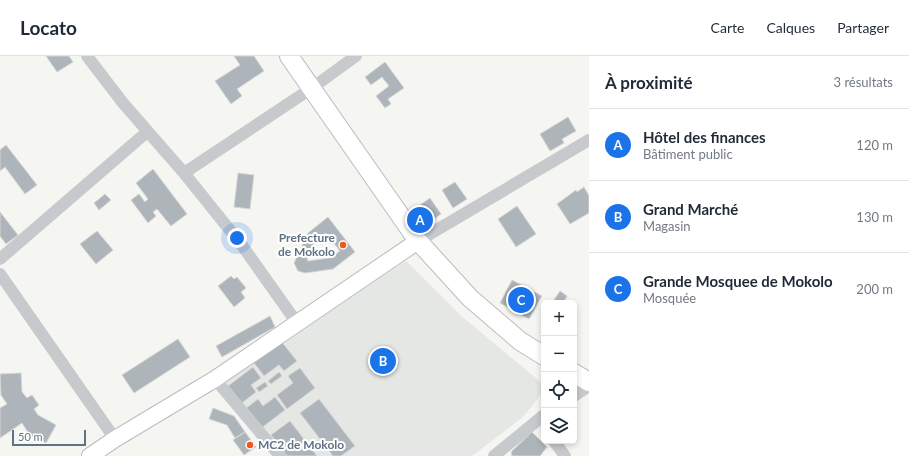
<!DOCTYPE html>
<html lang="fr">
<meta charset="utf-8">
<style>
:root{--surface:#fff;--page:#f6f6f7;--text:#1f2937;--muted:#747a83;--line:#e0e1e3;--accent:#1a73e8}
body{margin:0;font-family:Lato,sans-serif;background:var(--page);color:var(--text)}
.controls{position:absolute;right:12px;bottom:12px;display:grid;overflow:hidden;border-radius:6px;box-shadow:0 2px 6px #0003}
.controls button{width:36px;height:36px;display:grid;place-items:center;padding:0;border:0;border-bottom:1px solid var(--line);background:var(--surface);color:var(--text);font:20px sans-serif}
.scale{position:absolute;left:12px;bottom:10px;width:74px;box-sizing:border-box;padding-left:4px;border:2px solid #617285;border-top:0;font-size:11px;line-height:14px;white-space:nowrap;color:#617285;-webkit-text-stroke:3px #fff;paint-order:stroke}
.you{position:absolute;left:237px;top:182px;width:14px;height:14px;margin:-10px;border:3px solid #fff;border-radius:50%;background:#1a73e8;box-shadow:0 0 0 6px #1a73e833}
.badge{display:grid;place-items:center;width:26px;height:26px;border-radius:50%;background:var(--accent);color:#fff;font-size:13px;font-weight:700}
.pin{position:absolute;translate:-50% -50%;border:2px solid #fff;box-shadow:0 1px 4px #0006}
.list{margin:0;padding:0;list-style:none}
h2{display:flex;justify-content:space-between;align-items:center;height:52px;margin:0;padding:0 16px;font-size:17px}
h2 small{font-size:13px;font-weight:400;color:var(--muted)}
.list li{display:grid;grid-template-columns:26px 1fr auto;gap:12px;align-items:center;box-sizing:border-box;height:72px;padding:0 16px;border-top:1px solid var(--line)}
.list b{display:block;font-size:15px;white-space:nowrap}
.list p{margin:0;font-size:13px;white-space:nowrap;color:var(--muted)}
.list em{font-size:13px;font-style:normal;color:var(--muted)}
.icon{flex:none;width:22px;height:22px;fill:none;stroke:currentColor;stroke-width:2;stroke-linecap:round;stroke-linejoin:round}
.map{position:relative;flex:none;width:589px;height:400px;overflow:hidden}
header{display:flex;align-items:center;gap:24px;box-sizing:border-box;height:56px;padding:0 20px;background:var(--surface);border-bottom:1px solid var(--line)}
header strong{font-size:19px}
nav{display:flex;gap:22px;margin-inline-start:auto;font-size:14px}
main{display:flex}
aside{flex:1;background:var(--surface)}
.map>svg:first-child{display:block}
</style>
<header>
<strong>Locato</strong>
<nav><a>Carte</a><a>Calques</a><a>Partager</a></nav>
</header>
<main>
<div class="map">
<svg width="589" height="400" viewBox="0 0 589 400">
<rect width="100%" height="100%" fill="#f5f5f1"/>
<path fill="#e5e7e4" d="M406,205l54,54 84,70v6l-21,26 -51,39h-187l-62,-76z"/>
<path fill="#adb5bb" stroke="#d6d6d4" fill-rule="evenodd" d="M46,0h23l4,6 -16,10z
M234,0h20l10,15 -27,18 5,7 -11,8 -16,-23 25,-16z
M385,6l19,26 -16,11 3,5 -6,4 -9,-12 13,-10 -7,-9 -11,8 -6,-8z
M568,61l8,14 -14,8 2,4 -14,8 -10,-17z
M6,89l31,40 -12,9 -20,-27 -5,4v-21z
M153,113l34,45 -16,12 -14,-17 -4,3 3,4 -8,7 -17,-23 8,-6 6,8 3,-3 -12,-16z
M238,117l16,2 -4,34 -16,-2z
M455,126l12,17 -14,9 -11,-18z
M584,131l5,9v17l-19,11 -13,-20 19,-14 1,2z
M105,138l6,6 -12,10 -5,-7z
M430,142l11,16 -14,10 -11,-16z
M517,150l19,28 -20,13 -18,-28z
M0,156l18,23 -12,9 -6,-8z
M328,161l27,35 -22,17 -28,4 -7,-2 -4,-8 14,-30zM326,177l14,18 -11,7 -21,3 -1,-2 8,-19z
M97,175l16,19 -17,14 -16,-20z
M231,220l3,3 3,-2 9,11 -5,4 4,6 -11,9 -16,-21z
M512,224l30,16 -13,23 -29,-16z
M560,235l7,5 -4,7h-11z
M270,260l5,11 -53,30 -6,-11z
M178,283l12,18 -56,36 -12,-18z
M281,285l16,20 -13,10 -5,-6 -15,11 -10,-13z
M253,311l8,11 -10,7 5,7 -14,11 -14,-17z
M300,312l15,20 -28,21 -10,-14 16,-12 -5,-7z
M279,316l3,4 -11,8 -3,-3z
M21,317l1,19 5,6 5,-3 7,10 -5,4 4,6 18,10 -10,18 -17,-9 -7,-11 -22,15v-30l7,-4 -6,-9 -1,-21z
M265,326l3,4 -9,6 -3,-4z
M275,341l10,13 -25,19 -15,-20 13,-10 5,7z
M319,343l36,47 -14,10h-8l-33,-43z
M213,352l21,8 11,16 -10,6 -8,-13 -18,-6z
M290,365l27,35h-30l-16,-21z
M245,376l11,15 -12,8 -11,-15z
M532,376l15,15 -7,9h-28l-1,-4z"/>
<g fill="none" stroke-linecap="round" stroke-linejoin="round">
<defs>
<path id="secondary" d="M90,400l25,-17 100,-60 203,-138"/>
<path id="primary" d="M289,0l129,185 52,57 50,43 24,15
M574,317l15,9"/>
</defs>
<use href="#secondary" stroke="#b8bdc2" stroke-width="18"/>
<use href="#primary" stroke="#b9bcc0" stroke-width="20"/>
<path stroke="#c7cacd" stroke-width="12" d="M87,0l36,47 61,70 57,71 56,79
M184,117l128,-85 44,-32
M418,185l171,-101
M0,203l147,-127
M0,218l115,165
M215,323l65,77
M574,340l15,-10
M554,385l11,15
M494,400l50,-41"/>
<use href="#secondary" stroke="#fff" stroke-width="16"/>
<use href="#primary" stroke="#fff" stroke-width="18"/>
</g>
<g fill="#f25714" stroke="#fff" stroke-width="1.5">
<circle cx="343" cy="189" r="4"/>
<circle cx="250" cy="389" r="4"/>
</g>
<g text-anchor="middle" stroke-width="4" stroke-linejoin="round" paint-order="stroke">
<g font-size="12" font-weight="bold" fill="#617285" stroke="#fff" text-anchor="end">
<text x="335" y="186">Prefecture<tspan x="335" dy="14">de Mokolo</tspan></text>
<text x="258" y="393" text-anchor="start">MC2 de Mokolo</text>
</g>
</g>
</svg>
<div class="controls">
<button>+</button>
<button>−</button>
<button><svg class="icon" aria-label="locate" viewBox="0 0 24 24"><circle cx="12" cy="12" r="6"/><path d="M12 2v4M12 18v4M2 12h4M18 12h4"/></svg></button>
<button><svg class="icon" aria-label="layers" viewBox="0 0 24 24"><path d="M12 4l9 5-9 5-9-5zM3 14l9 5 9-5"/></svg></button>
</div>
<div class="scale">50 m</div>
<div class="you"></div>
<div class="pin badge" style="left:420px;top:164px">A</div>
<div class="pin badge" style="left:383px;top:305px">B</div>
<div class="pin badge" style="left:521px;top:244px">C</div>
</div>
<aside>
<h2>À proximité<small>3 résultats</small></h2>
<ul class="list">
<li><span class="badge">A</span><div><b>Hôtel des finances</b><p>Bâtiment public</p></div><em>120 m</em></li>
<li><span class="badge">B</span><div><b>Grand Marché</b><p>Magasin</p></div><em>130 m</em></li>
<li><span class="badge">C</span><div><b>Grande Mosquee de Mokolo</b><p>Mosquée</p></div><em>200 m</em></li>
</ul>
</aside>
</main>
